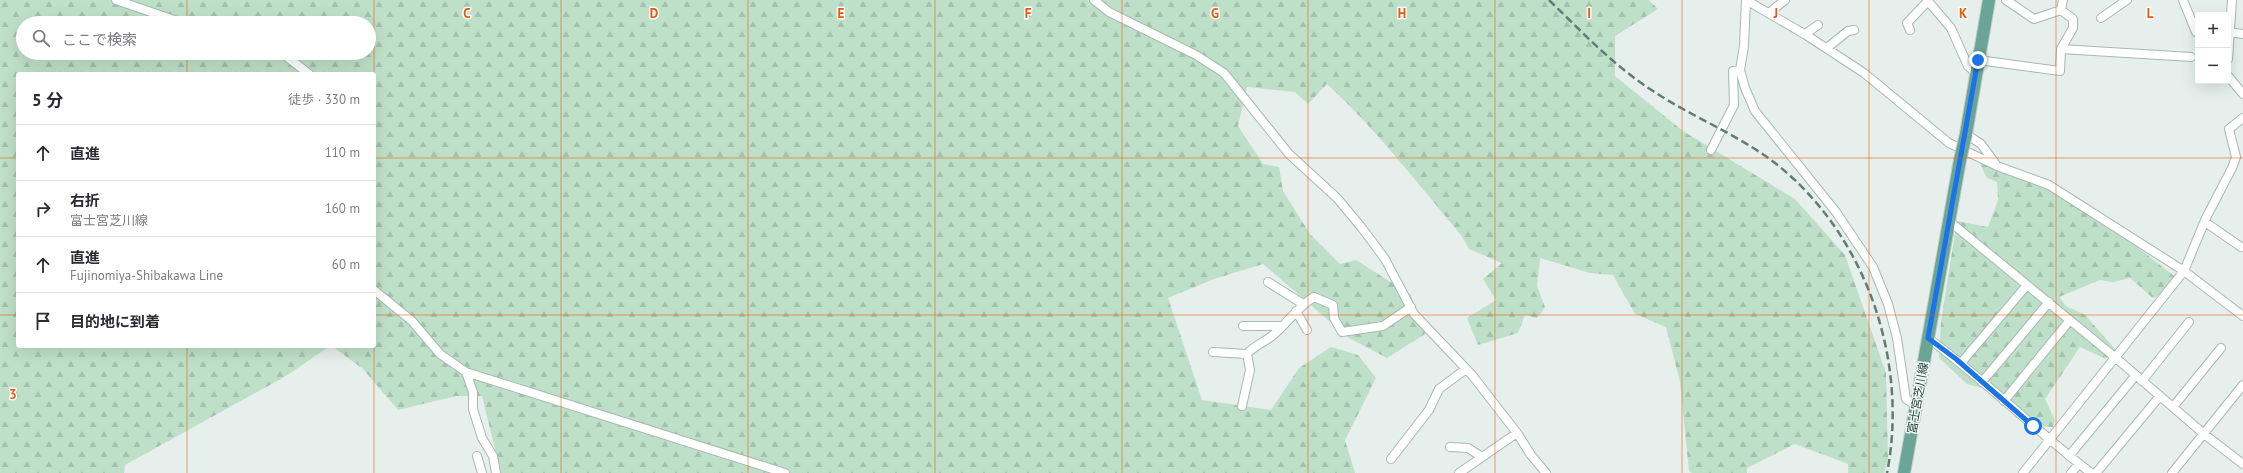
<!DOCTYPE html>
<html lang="ja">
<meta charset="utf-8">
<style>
:root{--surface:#fff;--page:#f7f7f7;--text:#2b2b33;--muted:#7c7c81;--line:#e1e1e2}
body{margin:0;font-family:"PT Sans","Noto Sans JP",sans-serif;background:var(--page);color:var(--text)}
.controls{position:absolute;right:12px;top:12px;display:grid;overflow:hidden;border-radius:4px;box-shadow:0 4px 16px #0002}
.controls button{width:36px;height:36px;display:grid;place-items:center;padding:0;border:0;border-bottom:1px solid var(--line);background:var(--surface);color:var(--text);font:20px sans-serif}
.stop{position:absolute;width:12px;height:12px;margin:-9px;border:3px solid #1a73e8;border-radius:50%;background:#fff}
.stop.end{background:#1a73e8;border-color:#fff;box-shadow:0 1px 4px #0008}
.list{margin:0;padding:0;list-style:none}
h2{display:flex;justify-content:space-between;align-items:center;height:52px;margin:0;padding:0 16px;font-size:17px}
h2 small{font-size:13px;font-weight:400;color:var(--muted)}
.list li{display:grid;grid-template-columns:26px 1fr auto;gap:12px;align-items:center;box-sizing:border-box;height:56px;padding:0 16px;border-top:1px solid var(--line)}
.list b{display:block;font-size:15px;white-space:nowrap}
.list p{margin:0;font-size:13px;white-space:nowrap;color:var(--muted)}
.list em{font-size:13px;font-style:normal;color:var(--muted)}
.icon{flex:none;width:22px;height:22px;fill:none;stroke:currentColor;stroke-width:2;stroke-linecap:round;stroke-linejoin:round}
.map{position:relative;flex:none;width:2243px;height:473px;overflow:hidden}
.search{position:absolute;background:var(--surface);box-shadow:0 4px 16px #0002;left:16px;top:16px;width:360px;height:44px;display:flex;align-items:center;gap:10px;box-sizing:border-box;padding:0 14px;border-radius:22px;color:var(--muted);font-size:15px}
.panel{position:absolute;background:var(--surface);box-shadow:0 4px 16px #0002;left:16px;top:72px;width:360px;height:276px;border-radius:4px}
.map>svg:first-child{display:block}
</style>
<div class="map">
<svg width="2243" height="473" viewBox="0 0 2243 473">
<defs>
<pattern id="forest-firs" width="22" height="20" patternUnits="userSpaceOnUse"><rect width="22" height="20" fill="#bfe0c8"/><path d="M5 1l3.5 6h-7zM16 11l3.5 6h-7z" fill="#a4c1ad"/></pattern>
</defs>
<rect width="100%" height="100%" fill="#e6efeb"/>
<path fill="url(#forest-firs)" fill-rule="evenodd" d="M0,0h1649l9,9 -43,27v40l68,55 112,68 50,56 41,118 2,86 -4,14h-36v-9l-53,-20 -48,24v5h-55l-3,-2 -9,-89 -14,-55 -31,-13 -22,-39 -23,-2 -50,-15 -3,28 8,21 -8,11 -12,-3 -7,18 -40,12 -11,-27 29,-18 -13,-21 19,-16 -33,-14 -8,-14c-43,-51 -84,-105 -134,-151l-19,20 -13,-12 -48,-5 -9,39 25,38 16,3 4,24 27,43 30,30 16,-4 55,35 14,39 -38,24 -38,-20 -86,-74 -49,15 -46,19 34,102 69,10 28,-42 32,-21 27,8 18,23 -31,62 10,33h-854l-19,-77h-26l-58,14 -35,-41 -31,-23h42v-272h-356v272h312l-44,30 -161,89 -1,8h-124zM23,23h346v30h-346z
M1980,164l39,7 47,20 108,85 -5,14 -16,8 -23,-20 -17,4 -13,-2 -41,17 7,9 19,9 30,34 -9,10 -26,-12 -35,52 10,21 -2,7 -20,-1 -35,-34 -31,-8 -28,-26 2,-37 16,-100 31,6 10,-27 -1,-18 -10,-4z"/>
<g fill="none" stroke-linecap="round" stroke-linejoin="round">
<defs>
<path id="minor" d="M116,0l67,23
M1094,0l15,12 87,43 28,18 65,81 48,44 25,30 23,31 29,55 58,61 45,58 14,22 15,18
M1746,0l60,35 58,38 85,70 48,23 52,19 135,86 59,45
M1746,0l-2,46 -4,24 5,18 10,23 81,101 37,55 15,37 9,34 9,61 10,6
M1927,0l24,28 17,38 8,7
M2006,0l28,19 27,-9 2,-10
M2183,0l13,32h2
M2061,10l12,9v9l-12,21
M1769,13l16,-13
M2101,18l26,-18
M1910,30l-3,-7 21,-22
M2228,32l15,2
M1805,34l13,-9
M1827,48l21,-17 6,-1
M282,53l27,21
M2228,59l4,-59
M1978,60l82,11 1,-22 130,8
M2228,76l15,18
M1966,134l15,10 14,19
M1711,150l23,-45 -1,-34 7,-1
M1949,221l167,137 88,76 39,30
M2205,222l36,25
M1268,282l35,22
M374,290l38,31 28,33 26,18 319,101
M1296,311l11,19
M1243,326h39
M1928,338c57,42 107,92 163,135
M1213,352l34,2
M1961,363l66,-78
M466,372l7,20v17l9,29 11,18 3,17
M2142,381l47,-59
M1982,382l67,-80
M2004,401l66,-81
M1242,406l8,-36 -3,-16c8,-9 16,-11 25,-18 15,-12 25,-29 42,-39l19,8 1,13 8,14 41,-6 28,-19
M2173,407l48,-59
M1450,447l18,1 14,9
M477,456l5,17
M2069,456l67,-81
M1391,459l38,-49 10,-21 27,-20
M1459,473l58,-40
M2023,473l161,-202 22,-53 26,-50 4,-11 -7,-28 14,-11
M2071,473l8,-9
M2096,473l64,-77
M2172,473l71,-88"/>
<path id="primary" d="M1966,134l23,-134
M1904,473l56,-313"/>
</defs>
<use href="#minor" stroke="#a8b8b2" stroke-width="10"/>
<use href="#primary" stroke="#c2cac8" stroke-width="14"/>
<use href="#minor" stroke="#fff" stroke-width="8"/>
<use href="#primary" stroke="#6aa596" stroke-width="12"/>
<path stroke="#5f7d75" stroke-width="2.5" stroke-dasharray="8 4" stroke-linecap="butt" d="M1549,0c33,32 65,66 104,91 39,26 84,43 122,72 91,71 134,198 112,310"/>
<defs>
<path id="primary-bridge" d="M1960,160l6,-26"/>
</defs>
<use href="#primary-bridge" stroke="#c2cac8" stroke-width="14" stroke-linecap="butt"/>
<use href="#primary-bridge" stroke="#6aa596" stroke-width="12"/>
</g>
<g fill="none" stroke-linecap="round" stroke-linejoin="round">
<path stroke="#1a73e8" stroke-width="5" d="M1978,60l-50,278 28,21 77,67"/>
</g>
<path fill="none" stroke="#e8590c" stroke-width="1" stroke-opacity="0.55" d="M187,0v23M374,0v74M561,0v473M748,0v473M935,0v473M1122,0v473M1308,0v473M1495,0v473M1682,0v473M1869,0v473M2056,0v473M187,53v21M0,158h18M374,158h1869M0,315h18M374,315h1869M187,346v127M374,346v127"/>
<g text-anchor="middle" stroke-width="3" stroke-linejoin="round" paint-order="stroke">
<g font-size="12" fill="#24423a" stroke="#f7fbf9">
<text transform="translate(1918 398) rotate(-80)" y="4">富士宮芝川線</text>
</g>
</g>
<g font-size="13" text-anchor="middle" font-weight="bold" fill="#e8590c" stroke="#f7fbf9" stroke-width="3" stroke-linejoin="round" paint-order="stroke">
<text x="467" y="18">C</text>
<text x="654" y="18">D</text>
<text x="841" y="18">E</text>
<text x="1028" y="18">F</text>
<text x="1215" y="18">G</text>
<text x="1402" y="18">H</text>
<text x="1589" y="18">I</text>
<text x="1776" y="18">J</text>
<text x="1963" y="18">K</text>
<text x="2150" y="18">L</text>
<text x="13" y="399">3</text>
</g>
</svg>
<div class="controls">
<button>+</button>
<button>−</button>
</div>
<div class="stop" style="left:2033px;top:426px"></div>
<div class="stop end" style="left:1978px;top:60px"></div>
<div class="search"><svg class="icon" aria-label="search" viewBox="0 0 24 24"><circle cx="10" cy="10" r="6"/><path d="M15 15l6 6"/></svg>ここで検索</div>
<section class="panel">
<h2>5 分<small>徒歩 · 330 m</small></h2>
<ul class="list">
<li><svg class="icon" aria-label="ahead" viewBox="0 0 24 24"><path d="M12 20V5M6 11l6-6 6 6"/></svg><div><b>直進</b></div><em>110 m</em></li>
<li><svg class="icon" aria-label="right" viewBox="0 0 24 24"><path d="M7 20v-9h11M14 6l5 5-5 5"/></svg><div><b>右折</b><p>富士宮芝川線</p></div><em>160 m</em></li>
<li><svg class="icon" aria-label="ahead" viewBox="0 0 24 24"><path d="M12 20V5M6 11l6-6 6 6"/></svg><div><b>直進</b><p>Fujinomiya-Shibakawa Line</p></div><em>60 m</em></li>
<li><svg class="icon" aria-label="arrive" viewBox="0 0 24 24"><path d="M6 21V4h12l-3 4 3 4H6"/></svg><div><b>目的地に到着</b></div></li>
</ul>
</section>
</div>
